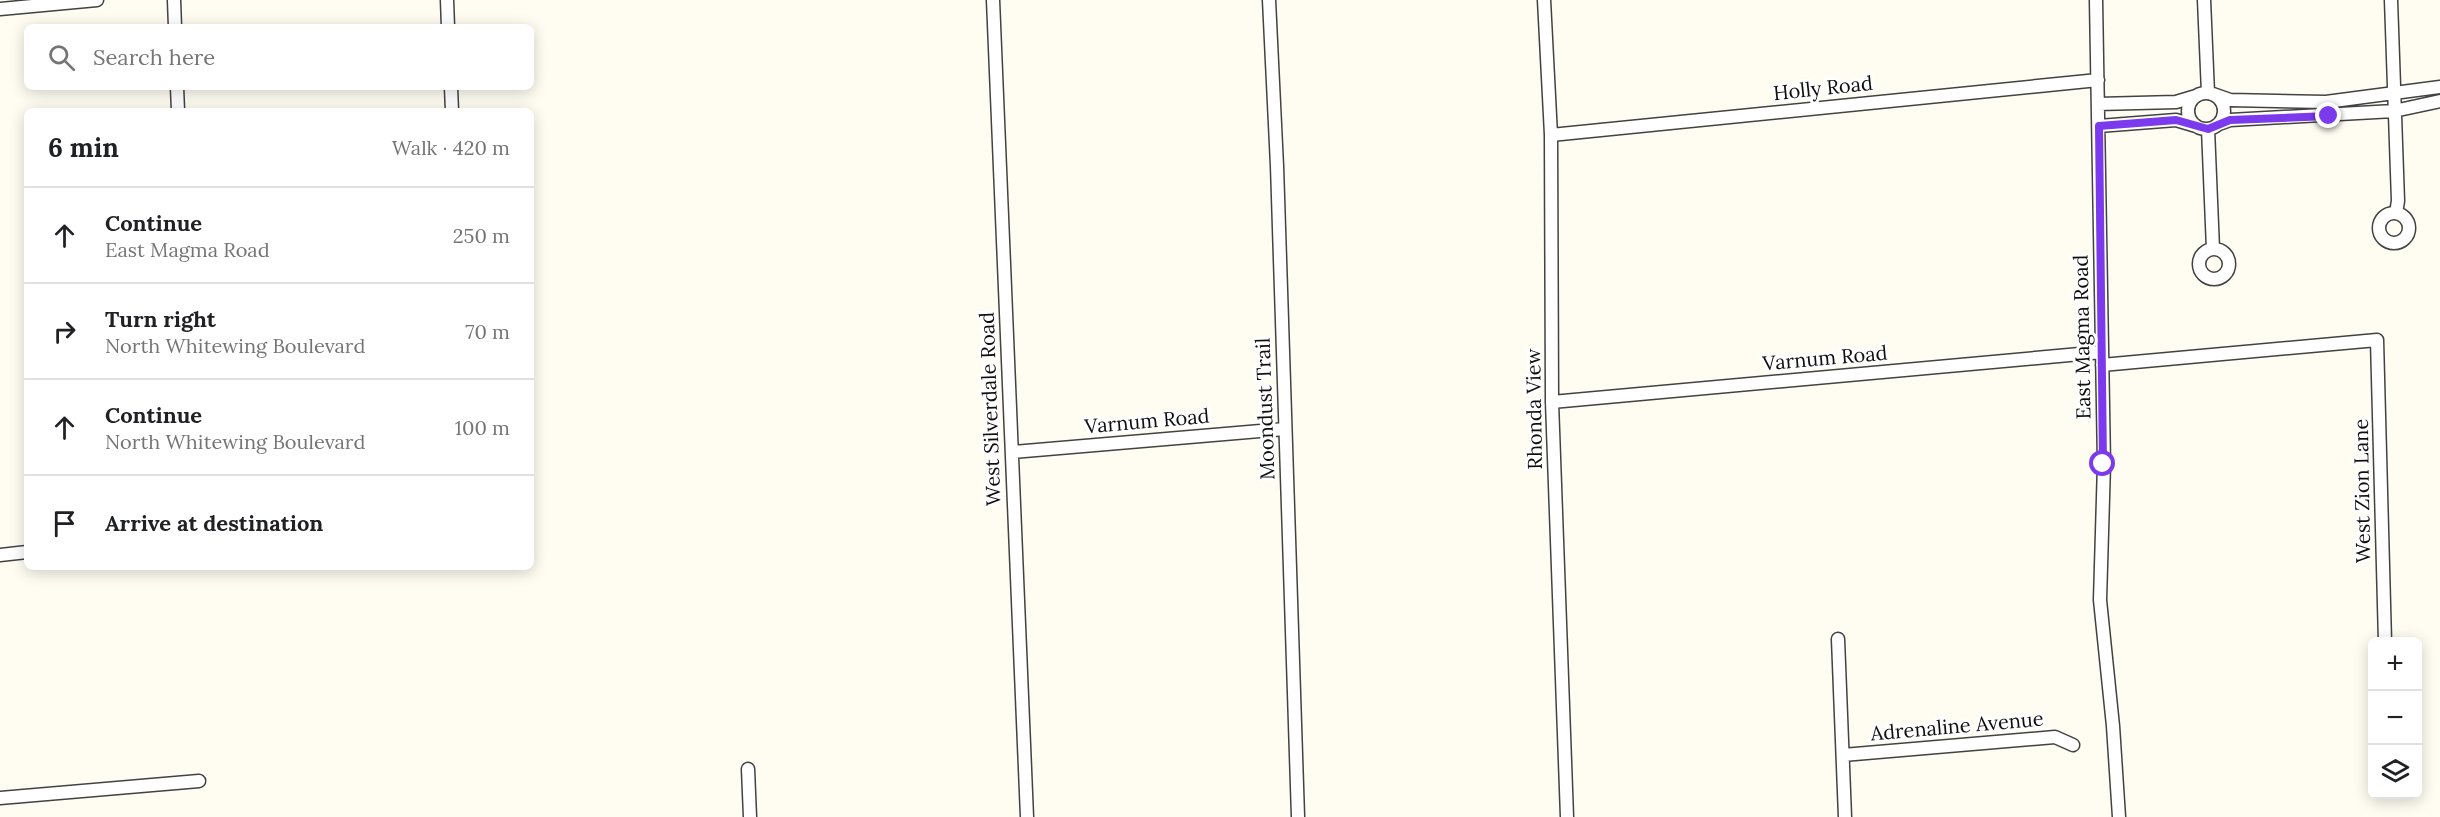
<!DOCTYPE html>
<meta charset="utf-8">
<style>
:root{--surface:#fff;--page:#f6f6f6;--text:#202124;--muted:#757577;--line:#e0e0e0}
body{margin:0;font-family:Lora,serif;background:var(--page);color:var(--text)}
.controls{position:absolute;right:18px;bottom:18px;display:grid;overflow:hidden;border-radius:9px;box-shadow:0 3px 15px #0003}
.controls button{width:54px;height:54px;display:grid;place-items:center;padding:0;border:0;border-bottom:2px solid var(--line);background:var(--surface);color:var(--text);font:30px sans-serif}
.stop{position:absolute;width:18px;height:18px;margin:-14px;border:4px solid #7c3aed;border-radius:50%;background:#fff}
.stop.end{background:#7c3aed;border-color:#fff;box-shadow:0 2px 6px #0008}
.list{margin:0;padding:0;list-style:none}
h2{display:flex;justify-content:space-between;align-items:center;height:78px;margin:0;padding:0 24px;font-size:26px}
h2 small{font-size:20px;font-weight:400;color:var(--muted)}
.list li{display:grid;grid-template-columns:39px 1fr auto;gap:18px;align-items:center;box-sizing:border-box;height:96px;padding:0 24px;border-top:2px solid var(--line)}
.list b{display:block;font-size:22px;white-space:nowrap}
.list p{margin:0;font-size:20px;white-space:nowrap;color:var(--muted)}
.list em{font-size:20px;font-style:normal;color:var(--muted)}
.icon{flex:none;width:33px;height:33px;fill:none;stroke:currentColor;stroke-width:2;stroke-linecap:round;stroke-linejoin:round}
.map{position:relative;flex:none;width:2440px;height:817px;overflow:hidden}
.search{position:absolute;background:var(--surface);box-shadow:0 3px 15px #0003;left:24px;top:24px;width:510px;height:66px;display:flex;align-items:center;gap:15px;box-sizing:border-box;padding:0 21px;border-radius:9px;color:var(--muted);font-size:22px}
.panel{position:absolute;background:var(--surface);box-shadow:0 3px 15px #0003;left:24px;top:108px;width:510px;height:462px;border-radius:9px}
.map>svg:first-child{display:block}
</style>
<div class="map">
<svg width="2440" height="817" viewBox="0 0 2440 817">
<rect width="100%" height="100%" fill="#fffcf2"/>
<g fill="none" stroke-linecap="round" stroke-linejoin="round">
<defs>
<path id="minor" d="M174,0l1,27
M447,0l1,27
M993,0l34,817
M1269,0l8,166 21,651
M1544,0l7,135 1,267 15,415
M2096,0l8,464 -4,136 13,126 6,91
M2204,0l4,93
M2391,0l7,201 -2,12
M0,9l97,-9
M177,87l1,24
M451,87l1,24
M2188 111a18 18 0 1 1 36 0a18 18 0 1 1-36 0Z
M2213,94l17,6 96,2 114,-15
M2098,104l78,-2 20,-6
M2219,124l11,-4 164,-9 46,-10
M2099,126l77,-6 20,6
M2208,129l5,120
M1551,135l547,-55
M2379 228a15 15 0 1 1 30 0a15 15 0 1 1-30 0Z
M2199 264a15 15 0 1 1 30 0a15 15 0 1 1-30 0Z
M2102,365l275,-25 8,302
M1552,402l550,-50
M1012,452l273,-23
M0,555l27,-3
M1838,639l7,178
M1843,755l212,-18 18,8
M748,769l2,48
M0,798l199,-17"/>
</defs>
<use href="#minor" stroke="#424242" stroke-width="15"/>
<use href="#minor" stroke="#fff" stroke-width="12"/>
</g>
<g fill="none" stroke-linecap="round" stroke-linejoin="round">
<path stroke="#7c3aed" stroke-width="8" d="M2103,464l-4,-338 77,-6 32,9 22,-9 99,-4"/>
</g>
<g text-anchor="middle" stroke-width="6" stroke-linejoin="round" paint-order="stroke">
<g font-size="20" fill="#0f0f0f" stroke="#fff">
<text transform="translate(1823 88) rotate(-6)" y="7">Holly Road</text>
<text transform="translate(2082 337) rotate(-91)" y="7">East Magma Road</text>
<text transform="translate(1825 358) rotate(-5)" y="7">Varnum Road</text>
<text transform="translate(990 409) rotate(-92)" y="7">West Silverdale Road</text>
<text transform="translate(1265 409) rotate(-92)" y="7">Moondust Trail</text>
<text transform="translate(1534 409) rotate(-91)" y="7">Rhonda View</text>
<text transform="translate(1147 421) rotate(-5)" y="7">Varnum Road</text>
<text transform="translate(2362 491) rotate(-91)" y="7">West Zion Lane</text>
<text transform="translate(1957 726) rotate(-5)" y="7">Adrenaline Avenue</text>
</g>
</g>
</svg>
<div class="controls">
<button>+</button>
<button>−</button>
<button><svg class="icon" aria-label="layers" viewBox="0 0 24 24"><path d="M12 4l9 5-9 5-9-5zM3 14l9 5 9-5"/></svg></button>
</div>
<div class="stop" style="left:2103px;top:464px"></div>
<div class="stop end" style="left:2329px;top:116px"></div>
<div class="search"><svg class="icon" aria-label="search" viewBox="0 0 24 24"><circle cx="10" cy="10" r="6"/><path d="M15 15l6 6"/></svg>Search here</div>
<section class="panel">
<h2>6 min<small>Walk · 420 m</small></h2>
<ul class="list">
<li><svg class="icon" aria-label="ahead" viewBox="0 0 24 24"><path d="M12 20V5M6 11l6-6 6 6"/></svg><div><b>Continue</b><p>East Magma Road</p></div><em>250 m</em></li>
<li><svg class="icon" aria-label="right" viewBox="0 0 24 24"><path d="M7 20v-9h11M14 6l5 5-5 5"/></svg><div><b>Turn right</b><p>North Whitewing Boulevard</p></div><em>70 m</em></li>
<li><svg class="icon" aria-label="ahead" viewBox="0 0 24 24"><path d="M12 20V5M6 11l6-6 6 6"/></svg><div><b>Continue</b><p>North Whitewing Boulevard</p></div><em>100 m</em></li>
<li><svg class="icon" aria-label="arrive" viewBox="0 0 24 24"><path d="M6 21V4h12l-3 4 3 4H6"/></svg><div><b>Arrive at destination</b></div></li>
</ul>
</section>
</div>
